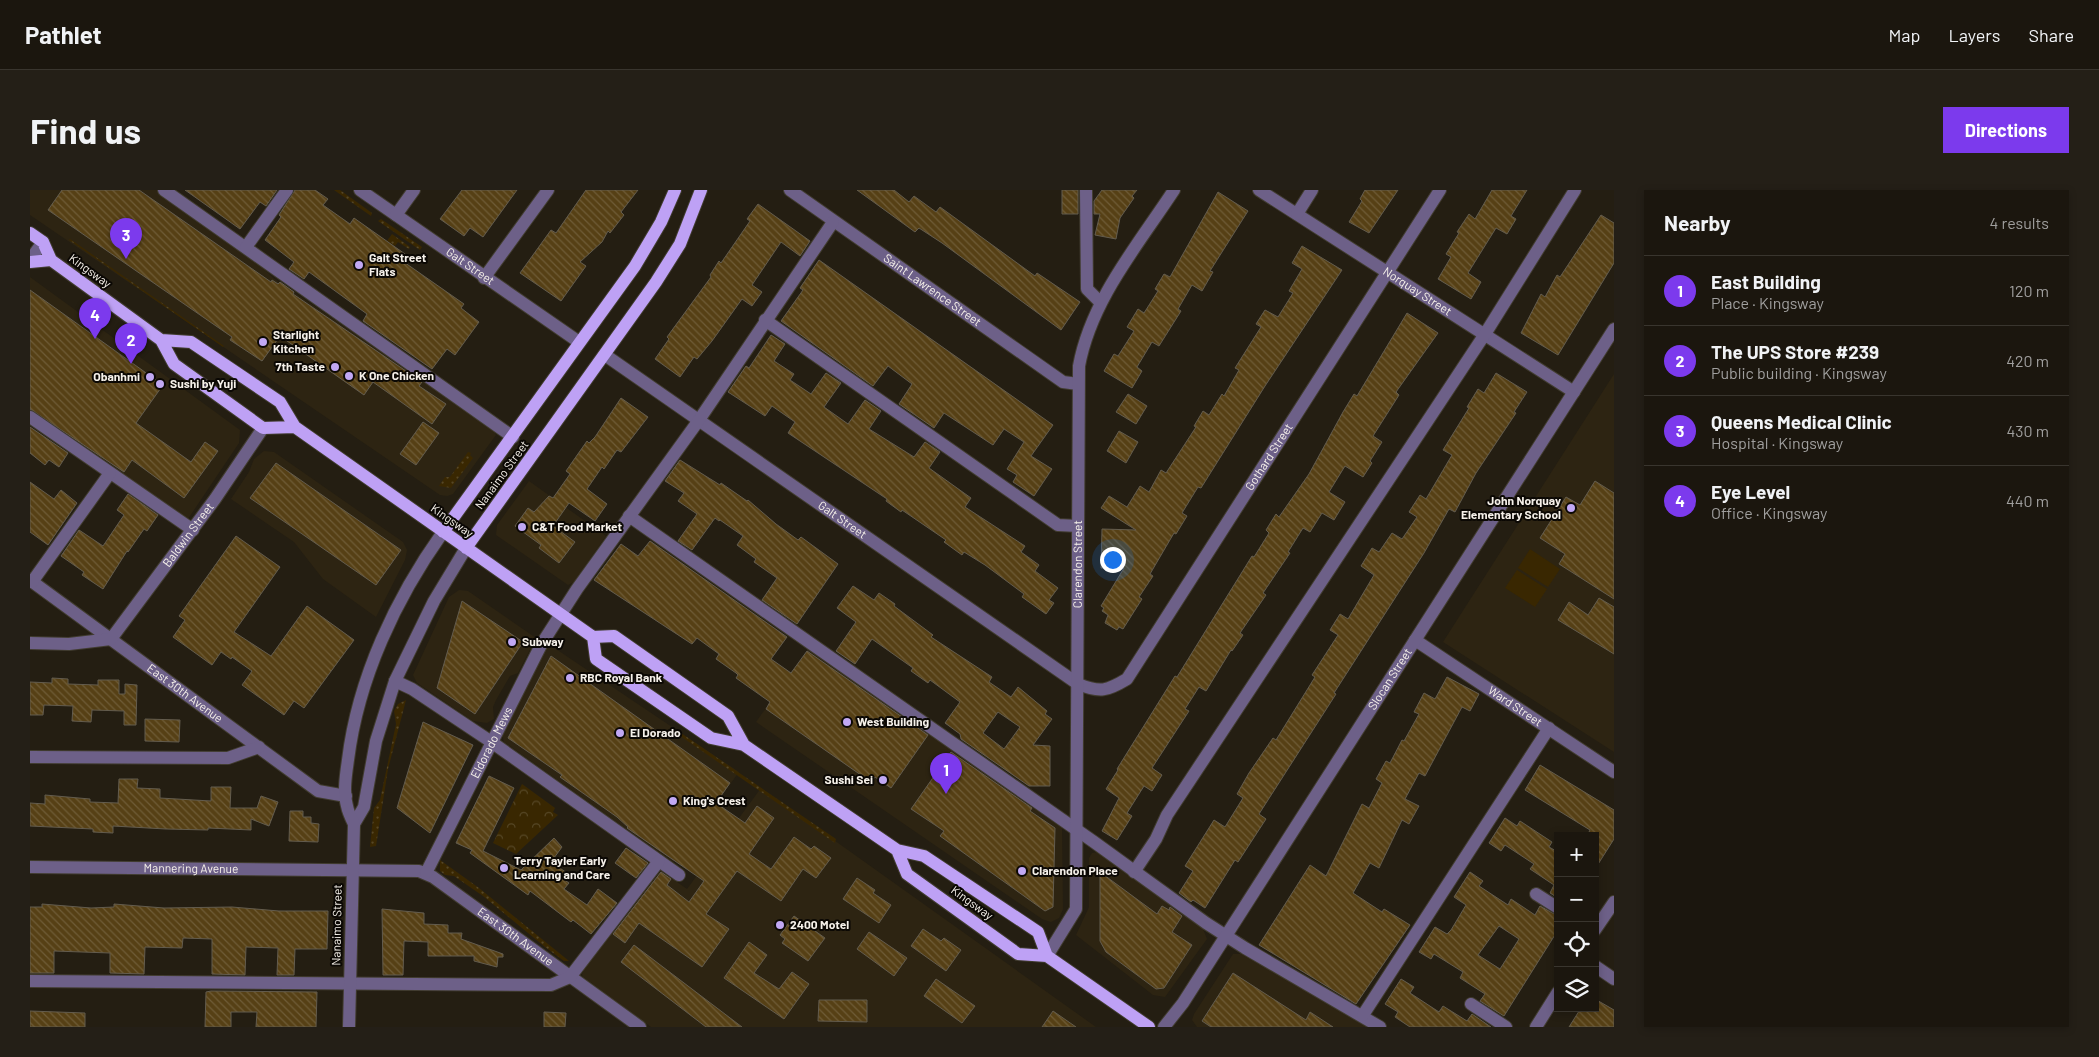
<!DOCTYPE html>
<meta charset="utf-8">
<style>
:root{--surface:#1b160e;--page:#241f17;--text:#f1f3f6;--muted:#a09f9e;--line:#39352e;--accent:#7c3aed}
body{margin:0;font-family:Barlow,sans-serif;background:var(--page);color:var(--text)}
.controls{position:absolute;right:15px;bottom:15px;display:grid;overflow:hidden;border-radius:0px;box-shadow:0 2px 8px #0003}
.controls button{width:45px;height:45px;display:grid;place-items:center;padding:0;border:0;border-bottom:1px solid var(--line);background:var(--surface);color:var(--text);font:25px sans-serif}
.you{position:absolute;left:1082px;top:369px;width:18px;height:18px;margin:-12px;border:4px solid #fff;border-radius:50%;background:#1a73e8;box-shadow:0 0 0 8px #1a73e833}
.badge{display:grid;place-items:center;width:32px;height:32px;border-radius:50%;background:var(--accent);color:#fff;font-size:16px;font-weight:700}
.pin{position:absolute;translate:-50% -41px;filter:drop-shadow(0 1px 2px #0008)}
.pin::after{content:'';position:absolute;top:26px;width:18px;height:15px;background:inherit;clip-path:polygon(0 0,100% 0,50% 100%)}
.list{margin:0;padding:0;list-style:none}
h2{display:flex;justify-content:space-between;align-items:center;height:65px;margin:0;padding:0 20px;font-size:21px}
h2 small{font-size:16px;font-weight:400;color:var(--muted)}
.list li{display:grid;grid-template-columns:32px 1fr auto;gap:15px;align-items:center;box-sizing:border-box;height:70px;padding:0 20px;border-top:1px solid var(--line)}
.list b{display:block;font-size:19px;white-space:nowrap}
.list p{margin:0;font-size:16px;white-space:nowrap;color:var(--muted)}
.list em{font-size:16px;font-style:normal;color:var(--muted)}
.icon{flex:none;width:28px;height:28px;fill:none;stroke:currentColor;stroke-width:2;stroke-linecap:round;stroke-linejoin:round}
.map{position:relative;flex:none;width:1584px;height:837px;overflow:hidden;border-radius:0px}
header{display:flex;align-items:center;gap:30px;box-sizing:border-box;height:70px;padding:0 25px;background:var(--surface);border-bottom:1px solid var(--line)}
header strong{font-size:24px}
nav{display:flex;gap:28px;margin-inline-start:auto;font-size:18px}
.intro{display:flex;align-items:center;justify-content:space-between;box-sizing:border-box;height:120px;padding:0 30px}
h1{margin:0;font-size:35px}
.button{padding:12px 22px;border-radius:0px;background:var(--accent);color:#fff;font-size:18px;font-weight:700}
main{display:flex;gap:30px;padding:0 30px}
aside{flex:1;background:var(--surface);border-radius:0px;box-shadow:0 2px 8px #0003}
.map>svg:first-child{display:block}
</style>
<header>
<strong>Pathlet</strong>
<nav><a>Map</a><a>Layers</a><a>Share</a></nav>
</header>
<div class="intro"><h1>Find us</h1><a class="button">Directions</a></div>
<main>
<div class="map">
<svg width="1584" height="837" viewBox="0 0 1584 837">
<defs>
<pattern id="grass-dots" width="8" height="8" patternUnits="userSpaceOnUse" patternTransform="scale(1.25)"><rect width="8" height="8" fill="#392701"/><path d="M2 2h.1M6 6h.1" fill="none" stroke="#564726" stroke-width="1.8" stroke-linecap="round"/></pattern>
<pattern id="park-crowns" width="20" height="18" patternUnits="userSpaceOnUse" patternTransform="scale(1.25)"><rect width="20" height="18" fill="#392701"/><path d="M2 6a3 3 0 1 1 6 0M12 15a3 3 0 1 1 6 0" fill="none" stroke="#564726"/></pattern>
<pattern id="building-back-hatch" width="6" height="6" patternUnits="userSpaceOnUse" patternTransform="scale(1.25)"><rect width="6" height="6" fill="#564015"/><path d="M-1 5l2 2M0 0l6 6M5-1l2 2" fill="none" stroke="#6f5c37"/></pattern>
</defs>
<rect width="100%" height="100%" fill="#241e12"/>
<path fill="#2d2412" d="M0,0h128l86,59 29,29 219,149 4,8 -43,59 -6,2 -7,-1 -410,-280z
M0,87l210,153 -1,13 -51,76 -10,-4 -148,-103z
M1584,184v378l-171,-110z
M234,261l10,1 129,90 4,8 -2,10 -29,57 -53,-38 -29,-37 -63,-43 18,-27 5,-13z
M499,291l77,55 -32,46 -6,3 -72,-50 1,-10z
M429,400l9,1 68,47 -18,35 -8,3 -14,24 -3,7 1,12 -7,4 -14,-2 -56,-38 -4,-8 36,-78z
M782,454l250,183 1,82 -4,9 -8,4 -9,-3 -286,-197z
M520,455l189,127 -66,90 -169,-120 -2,-9 45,-87z
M731,598l335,239h-445l-68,-50 -1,-3 6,-13 72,-91 27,19z
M1067,653l109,80 -3,6 4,10 -42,58 -12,-2 -77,-60 13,-28v-49l3,-5 5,-1z
M1215,758l135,79h-183l-5,-7 2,-6 39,-60h8z"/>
<path fill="url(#grass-dots)" d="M304,0h6l32,23 -1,3z
M351,29l41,28 -2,3 -42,-29z
M362,44l18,13 -1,2 -11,-7 -3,4 -8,-5z
M40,49l154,107 -1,1 -154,-107z
M438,262l3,1 -1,2 3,3 -22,30 -12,-2 6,-9h5z
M376,510l-18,69 -12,77 -6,1 4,-39 6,-8 16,-76 -2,-13 4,-7z
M648,541l158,108 -1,4 -159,-110z
M410,670l39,28 90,73h-5l-19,-14 -62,-51 -29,-20 -9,-1 -5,-4z"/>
<path fill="url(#park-crowns)" d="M492,594l33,24 -2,4 5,3 -42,39 -23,-11z"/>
<path fill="#392701" d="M1500,359l30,20 -12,18 -30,-19z
M1487,380l30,19 -12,18 -30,-19z"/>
<path fill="url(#building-back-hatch)" stroke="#635c4e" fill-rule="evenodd" d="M32,0h77l132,92 1,-2 6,4 2,-2 14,10 -1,2 129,88 -3,4 27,18 -14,20 -59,-42 -9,13 -84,-59 -18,25 -32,-21 2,-3 -184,-127z
M155,0h92l-11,16 -6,-4 -20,27z
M265,0h20l13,9 -5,6 27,19 4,-6 51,36 -4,6 63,44 -3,4 18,14 -24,33 -8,-6 -15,20 -69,-48 4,-7 -58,-42 -5,7 -15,-10 5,-7 -29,-22 16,-23 -2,-2z
M432,0h55l-34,47 -13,-9 -6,8 -24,-17z
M556,0h52l-17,22 3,3 -14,18 -2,-2 -6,11 -22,20 6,4 -25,35 -41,-28 31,-43 5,3z
M827,0h37l15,12 5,-6 22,16 4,-5 95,69 2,-3 43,29 -19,28 -119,-87 -23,-15 -4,4z
M1032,0h16v24h-16z
M1072,0h35l-5,6 2,2 -14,20 -4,21 -21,-4 5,-21h-6v-13z
M1335,0h33l-29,43 -20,-11 13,-21 -2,-2z
M1462,0h35l-16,26 5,3 -9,15 -11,-6 -28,45 13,9 -10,17 -33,-20 13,-22 -5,-3 13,-21 -2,-1 12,-18 6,5z
M1188,2l30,19 -38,60 3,1 -11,19 -10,-6 -14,24 3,2 -22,35 -7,-4 -15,25 5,4 -10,17 -28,-17 10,-17 4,2 16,-25 -7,-4 11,-18 6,4 14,-22 -3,-2 9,-15 6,3z
M728,14l52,37 -10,15 -19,-14 -29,43 10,7 -10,14 -10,-7 -30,42 -15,18 -3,-2 -14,20 -25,-18 14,-20 -2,-2 44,-60 -1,-2 9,-14 2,2 29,-42 -3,-2z
M1571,25l13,8v40l-56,92 -37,-22 20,-39 4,3 12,-22 3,2z
M1272,56l40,24 -77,116 -64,102 -3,-1 -16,26 5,3 -11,18 -2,-1 -24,41 3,2 -14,21 3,2 -19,30 -4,-2 -2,3 -12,-7 3,-8 -6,-4 2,-3 -3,-2 23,-38h-23l1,-39 34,1 -35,-22 8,-12 18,11 13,-21 9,6 12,-22 5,3 30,-46 -2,-1 9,-15 6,4 13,-21 2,2 15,-26 -4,-2 26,-41 -5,-3 9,-14 13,7 15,-24 -4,-2 13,-22 -10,-6z
M789,70l234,165 -22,31 21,13 -18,27 -21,-14 4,-7 -10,-6 17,-27 -20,-13 -11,16 -49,-32 -10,15 -35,-24 13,-20 -24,-18 -15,20 -92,-65 22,-31 -3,-2z
M0,100l133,95 -27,38 55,39 14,-20 13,9 -34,47 -52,-38 -8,12 -94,-63z
M1377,123l31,20 -42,59 3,3 -26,41 9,6 -12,19 2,2 -9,14 -18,-11 -16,26 16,10 -11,18 -12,-7 -12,19 -7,-4 -15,24 2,1 -27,40 3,2 -26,38 3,2 -11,16 -1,-1 -25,41 -7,-4 -14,22 4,2 -37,57 10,7 -10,16 -8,-5 -17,27 5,3 -15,24 -15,-9 17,-33 -13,-9 12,-19 -1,-1 58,-93 2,1 75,-121 2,1 15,-24 -3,-3 10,-16 3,3 30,-43 34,-62 11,-18 3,2z
M741,145l14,9 -11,17 20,13 -4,6 21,14 15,-21 15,10 -17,24 24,17 17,-24 16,11 -12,18 45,28 11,-15 15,10 -11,16 42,30 -6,9 60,39 -4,6 18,13 -4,6 23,17 -9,12 5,3 -8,11 -24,-17 2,-3 -39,-29 -21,-13 -2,3 -18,-13 2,-2 -44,-30 -1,2 -15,-11 1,-2 -99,-66 7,-11 -23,-16 -7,10 -37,-24 18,-26 3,2z
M1466,183l31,19 -13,20 2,1 -40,60 -21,39 -6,-3 -25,44 -90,140 2,1 -77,120 7,5 -28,43 -3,-2 -30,48 -12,-8 -2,2 -12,-9 14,-22 -8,-5 29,-46 11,7 18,-29 -6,-4 12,-21 24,-35 3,2 39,-63 -3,-2 26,-40 -8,-5 10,-16 8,5 26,-44 -13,-9 11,-18 7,4 13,-19 10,6 15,-22 -8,-5 11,-17 6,4 26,-44 -9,-5 26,-42 -2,-1 11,-18 6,4z
M1098,204l19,12 -11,18 -20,-12z
M591,208l27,19 -27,35 -4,-2 -13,19 -2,-2 -15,22 20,15 -12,17 -26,-18 -16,23 22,16 -16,21 -20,-15 2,-3 -26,-19 13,-18 6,4 15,-16 4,2 17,-24 -4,-3 21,-30 2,2 6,-6z
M393,232l16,11 -23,32 -16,-11z
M0,237l38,26 -9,14 -10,-7 -4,5 -15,-12z
M1089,241l19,11 -12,21 -19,-12z
M650,270l40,25 1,-2 26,18 1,-1 28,24 22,16 3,-3 37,27 -41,60 -35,-24 15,-22 -23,-16 2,-3 -19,-14 6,-9 -23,-16 -1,1 -4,-3 -23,32 -14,-9 19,-27 -19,-13 6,-8 -19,-12z
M246,273l125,87 -25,35 -126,-87z
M1565,291l19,12v106l-55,-35 6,-10 -25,-16 26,-41 14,8z
M0,292l24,17 7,-9 16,13 -29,42 -18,-13z
M98,304l30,21 -11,16 -3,-2 -16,23 -1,-1 -24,38 -21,-14 2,-3 -23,-16 18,-26 24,16 21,-31 -7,-5z
M206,346l44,31 -46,65 37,24 36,-50 47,34 -50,68 -10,-7 -10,14 -42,-30 10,-14 -20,-14 -1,2 -10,-7 -9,13 -39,-28 12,-17 -6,-4z
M620,351l137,96 -16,22 20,14 16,-22 121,84 -37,53 -16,-11 -4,5 -105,-73 4,-7 -34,-24 2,-3 -2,-2 -20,-14 3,-5 -22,-16 -5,6 -98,-64 27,-36 17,12z
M823,396l21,14 5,-7 16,11 -1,2 39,29 -2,2 61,40 -3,5 22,15 7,-10 29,24 -2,3 7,5 -19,26 17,1v40h-21l-68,-47 -1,-5 -15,-11 15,-21 -30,-22 -2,3 -17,-12 2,-3 -41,-29 -17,25 -19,-13 20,-29 -19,-14zM968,522l22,15 -16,22 -21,-16z
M1569,408l15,9v47l-56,-34 11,-18 19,13z
M432,411l61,41 -48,72 -38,-26z
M521,466l179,127 -14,20 29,20 12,-17 17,12 -25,36 22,15 23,-32 17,12 3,-3 17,12 -15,20 -13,-9 -22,32 -44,-30 -31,43 23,15 -27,38 -63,-44 -14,20 -12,-9 48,-62 10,7 -4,6 22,17 15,-21 -77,-53 1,-1 -11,-10 -57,-40 2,-2 -54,-37z
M1417,487l32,17 -9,17 -8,-4 -37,69 -6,-3 -14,26 14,7 -10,18 -7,-4 -23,48 -9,-5 -17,30 29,19 2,-3 26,16 -54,79 -97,-59 51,-80 16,11 36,-72 7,4 13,-25 -6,-4 10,-18 4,2 12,-23 2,1 15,-27 -5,-2 10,-19 11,6z
M22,488l16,1v5l30,1v-5h21v14h6v-10l12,1 -1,40h-12v-14l-32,-1 -1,12 -19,-1 1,-15 -29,-1 -1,10h-13v-33l22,1z
M115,529l35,1 -1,22 -34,-1z
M393,532l50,23 -43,88 -33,-25z
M921,562l81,56 -2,3 25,17 -2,79 -8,4 -105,-75 4,-5 -33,-22z
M1510,575l74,45v29l-19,30v-33h-8l3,-6 -65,-40z
M459,586l25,12 -31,63 38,19 33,-32 8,9 -11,15 16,11 -4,6 6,4 -5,6 23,16 11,-16 19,14 -26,31 -18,-14 -2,2 -41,-31 -2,4 -58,-42 2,-3 -16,-7z
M89,589h19l-1,9 23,1v9l51,3v-14h20l-1,21h27l4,-12 17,6 -9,24 -18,-7v11l-43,-2v2l-42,-1 -53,-3v7l-20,-1v-3l-63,-3v-23l15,1v-9l45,4v3l28,1z
M260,621h13v6h8v6l8,1 -1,18 -29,-1z
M1475,628l12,8 3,-5 32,21 -3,5 9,5v46l-8,-5 4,-8 -24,-16 4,-5 -29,-19 -4,6 -12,-8z
M596,658l22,15 -12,15 -21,-15z
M1070,682l57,42 5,-8 7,4 1,-3 12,9 -10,16 20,13 -28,43 -8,1 -50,-37 -6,-11z
M1440,682l13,9 -4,5 29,19 3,-6 24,16 5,-9 18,10v14l-54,86 -24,-15 5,-7 -25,-16 3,-6 -29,-18 -3,5 -12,-7 16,-25 12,7 4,-4 15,-25 -12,-8zM1469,736l20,13 -19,30 -22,-14z
M827,688l18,12 -2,3 18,12 -12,18 -36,-24z
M12,714l49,4 23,-1v-3l50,4 68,-1 47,4h49l-1,38h-32l-1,26h-17l1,-27 -32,-1 -1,28 -33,-1v-35l-29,-1 -1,10 -37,-1 -1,27 -34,-1v-20l-56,-2v22h-24v-66h12z
M352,719l42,4v11l24,1v8h14l-1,6 42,15v3h-5l-1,10 -23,-6v-5h-46v-14l-24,-1 -1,34h-20z
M764,726l31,22 -17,23 -26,-18 3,-4 -5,-4z
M893,739l18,12 3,-3 17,12 -15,21 -35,-25z
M839,742l38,26 -13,18 -37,-27z
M719,752l18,13 -13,18 25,16 13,-17 17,12 -25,35 -60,-41z
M604,755l108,82h-36l-85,-65z
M1203,783l73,47 4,-8 23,15h-122l-9,-6z
M906,789l39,27 -13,17 -38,-27z
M1371,789l13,8 -4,6 29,19 4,-6 24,15 5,-7 19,13h-81l-15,-10 3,-5 -13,-8z
M181,801l106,1 -1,35h-60l1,-15h-26v15h-26l1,-35z
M1565,809l19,11v17h-45l12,-19h14z
M789,810h48v22l-49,-1z
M0,821l55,2v14h-55z
M1023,821l23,16h-34z
M514,822l22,1 -1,14h-21z"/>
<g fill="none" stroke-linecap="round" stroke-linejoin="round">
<defs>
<g id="minor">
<path d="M134,0l349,247"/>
<path id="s1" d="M330,0l219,152"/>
<path id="s2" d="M760,0l273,192 15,2"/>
<path d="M1056,0l1,99 13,13"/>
<path id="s3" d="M1229,0l315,202"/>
<path d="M1267,24l15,-24"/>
<path d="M366,25l18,-25"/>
<path d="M216,57l41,-57"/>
<path d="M0,70l13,-18"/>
<path d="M454,88l64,-88"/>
<path d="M735,130l293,205 20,1"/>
<path id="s4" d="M575,165l473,329c22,9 29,7 49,-5l313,-489"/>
<path d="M0,227l163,113"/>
<path d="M599,326l465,326 112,81 39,25 135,79"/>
<path id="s5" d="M0,390l288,211 28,5"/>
<path d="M2,392l78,-109"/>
<path id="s6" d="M1385,450l199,132"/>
<path id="s7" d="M0,453l39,1 42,-5 104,-140 48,-71"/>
<path d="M365,491l17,8 78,52 189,134"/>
<path d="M0,567l198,1 31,-11"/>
<path d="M324,634l10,-17 12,-66 19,-60 39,-80 32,-53"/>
<path id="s8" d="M0,677l389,4 14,6 207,150"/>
<path d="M1104,682l22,-33 11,-24 318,-481 90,-144"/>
<path id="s9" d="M396,683l115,-228 36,-56 122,-169 134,-198"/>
<path d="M1506,704l22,14"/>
<path d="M1565,740l19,-28"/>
<path id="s10" d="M1017,766l29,-47 3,-543c12,-66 59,-121 95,-176"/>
<path d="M1565,776l19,13"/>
<path d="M0,791l521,4 19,-8 89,-116"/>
<path d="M1441,814l35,23"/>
<path d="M1333,825l186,-287"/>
<path d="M319,837l5,-203c-3,-6 -6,-12 -7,-18 -4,-14 -1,-32 1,-46 10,-82 48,-162 95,-228"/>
<path id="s11" d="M1134,837l19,-24 431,-674"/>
<path d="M1506,837l22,-35"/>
</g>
<path id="major" d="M0,43l13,9 8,18 110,80 13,24 89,64 32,-1
M0,72l21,-2
M131,150l30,2 89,60 15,25 298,210 21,-1 114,80 16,29
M413,342l192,-266 26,-44 14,-32
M436,358l190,-266 24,-38 21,-54
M563,447l3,22 115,79 33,7 153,105 27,6 114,76 9,24
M867,660l10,24 111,80 29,2 102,71"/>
</defs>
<use href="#minor" stroke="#413c30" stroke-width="14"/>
<use href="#major" stroke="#413c30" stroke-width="14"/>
<use href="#minor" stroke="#6d6088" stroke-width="12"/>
<use href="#major" stroke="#bea1f5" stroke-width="12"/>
</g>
<g fill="#c1a8f3" stroke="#0b0804" stroke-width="2">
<circle cx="329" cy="75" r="5"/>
<circle cx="233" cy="152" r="5"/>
<circle cx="305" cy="177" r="5"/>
<circle cx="319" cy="186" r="5"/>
<circle cx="120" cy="187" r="5"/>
<circle cx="130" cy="194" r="5"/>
<circle cx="1541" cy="318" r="5"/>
<circle cx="492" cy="337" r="5"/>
<circle cx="482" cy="452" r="5"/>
<circle cx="540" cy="488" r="5"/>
<circle cx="817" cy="532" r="5"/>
<circle cx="590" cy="543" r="5"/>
<circle cx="853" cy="590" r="5"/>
<circle cx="643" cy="611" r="5"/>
<circle cx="474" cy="678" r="5"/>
<circle cx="992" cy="681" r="5"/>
<circle cx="750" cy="735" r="5"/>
</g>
<g text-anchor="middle" stroke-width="4" stroke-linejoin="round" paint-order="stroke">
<g font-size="12" font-weight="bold" fill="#f6f1ea" stroke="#0b0804" text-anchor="start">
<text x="339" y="72">Galt Street<tspan x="339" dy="14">Flats</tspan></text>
<text x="243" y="149">Starlight<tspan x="243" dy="14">Kitchen</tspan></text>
<text x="295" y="181" text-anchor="end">7th Taste</text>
<text x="329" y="190">K One Chicken</text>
<text x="110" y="191" text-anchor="end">Obanhmi</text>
<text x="140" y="198">Sushi by Yuji</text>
<text x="1531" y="315" text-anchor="end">John Norquay<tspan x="1531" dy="14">Elementary School</tspan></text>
<text x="502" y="341">C&amp;T Food Market</text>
<text x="492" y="456">Subway</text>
<text x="550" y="492">RBC Royal Bank</text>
<text x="827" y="536">West Building</text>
<text x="600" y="547">El Dorado</text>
<text x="843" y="594" text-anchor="end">Sushi Sei</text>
<text x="653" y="615">King's Crest</text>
<text x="484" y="675">Terry Tayler Early<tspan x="484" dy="14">Learning and Care</tspan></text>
<text x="1002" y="685">Clarendon Place</text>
<text x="760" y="739">2400 Motel</text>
</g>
<g font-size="12" fill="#f6f1ea" stroke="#0b0804">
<text dy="4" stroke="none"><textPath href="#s1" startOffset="134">Galt Street</textPath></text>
<text transform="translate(60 81) rotate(36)" y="4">Kingsway</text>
<text dy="4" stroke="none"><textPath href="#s2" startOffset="174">Saint Lawrence Street</textPath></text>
<text dy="4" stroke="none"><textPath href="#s3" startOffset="188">Norquay Street</textPath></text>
<text dy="4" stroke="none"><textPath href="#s4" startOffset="892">Gothard Street</textPath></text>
<text transform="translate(472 285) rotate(-54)" y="4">Nanaimo Street</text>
<text dy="4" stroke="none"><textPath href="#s4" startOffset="289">Galt Street</textPath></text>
<text transform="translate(422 331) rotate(35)" y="4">Kingsway</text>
<text dy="4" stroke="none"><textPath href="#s7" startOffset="211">Baldwin Street</textPath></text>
<text dy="4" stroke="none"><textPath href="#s10" startOffset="400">Clarendon Street</textPath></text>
<text dy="4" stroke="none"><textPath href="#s11" startOffset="415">Slocan Street</textPath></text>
<text dy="4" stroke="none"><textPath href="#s5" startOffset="192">East 30th Avenue</textPath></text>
<text dy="4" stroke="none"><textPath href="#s6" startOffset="120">Ward Street</textPath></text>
<text dy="4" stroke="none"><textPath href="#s9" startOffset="146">Eldorado Mews</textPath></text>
<text dy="4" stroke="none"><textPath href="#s8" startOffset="161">Mannering Avenue</textPath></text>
<text transform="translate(942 713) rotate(36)" y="4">Kingsway</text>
<text transform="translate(307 735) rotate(-89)" y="4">Nanaimo Street</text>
<text dy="4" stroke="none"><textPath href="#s8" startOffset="506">East 30th Avenue</textPath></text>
</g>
</g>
</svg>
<div class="controls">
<button>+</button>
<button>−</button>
<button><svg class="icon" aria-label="locate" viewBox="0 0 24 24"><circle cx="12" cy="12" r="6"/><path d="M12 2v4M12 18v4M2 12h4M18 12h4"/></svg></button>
<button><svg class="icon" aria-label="layers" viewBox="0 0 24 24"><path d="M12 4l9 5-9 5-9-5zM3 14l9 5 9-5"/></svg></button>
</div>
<div class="you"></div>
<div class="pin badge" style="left:916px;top:604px">1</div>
<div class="pin badge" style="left:101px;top:174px">2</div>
<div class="pin badge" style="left:96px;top:69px">3</div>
<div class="pin badge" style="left:65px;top:149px">4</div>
</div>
<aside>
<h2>Nearby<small>4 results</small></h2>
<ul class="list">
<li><span class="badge">1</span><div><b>East Building</b><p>Place · Kingsway</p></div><em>120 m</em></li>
<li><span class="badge">2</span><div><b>The UPS Store #239</b><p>Public building · Kingsway</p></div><em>420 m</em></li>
<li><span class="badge">3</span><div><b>Queens Medical Clinic</b><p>Hospital · Kingsway</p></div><em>430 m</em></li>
<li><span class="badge">4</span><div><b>Eye Level</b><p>Office · Kingsway</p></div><em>440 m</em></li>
</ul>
</aside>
</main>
